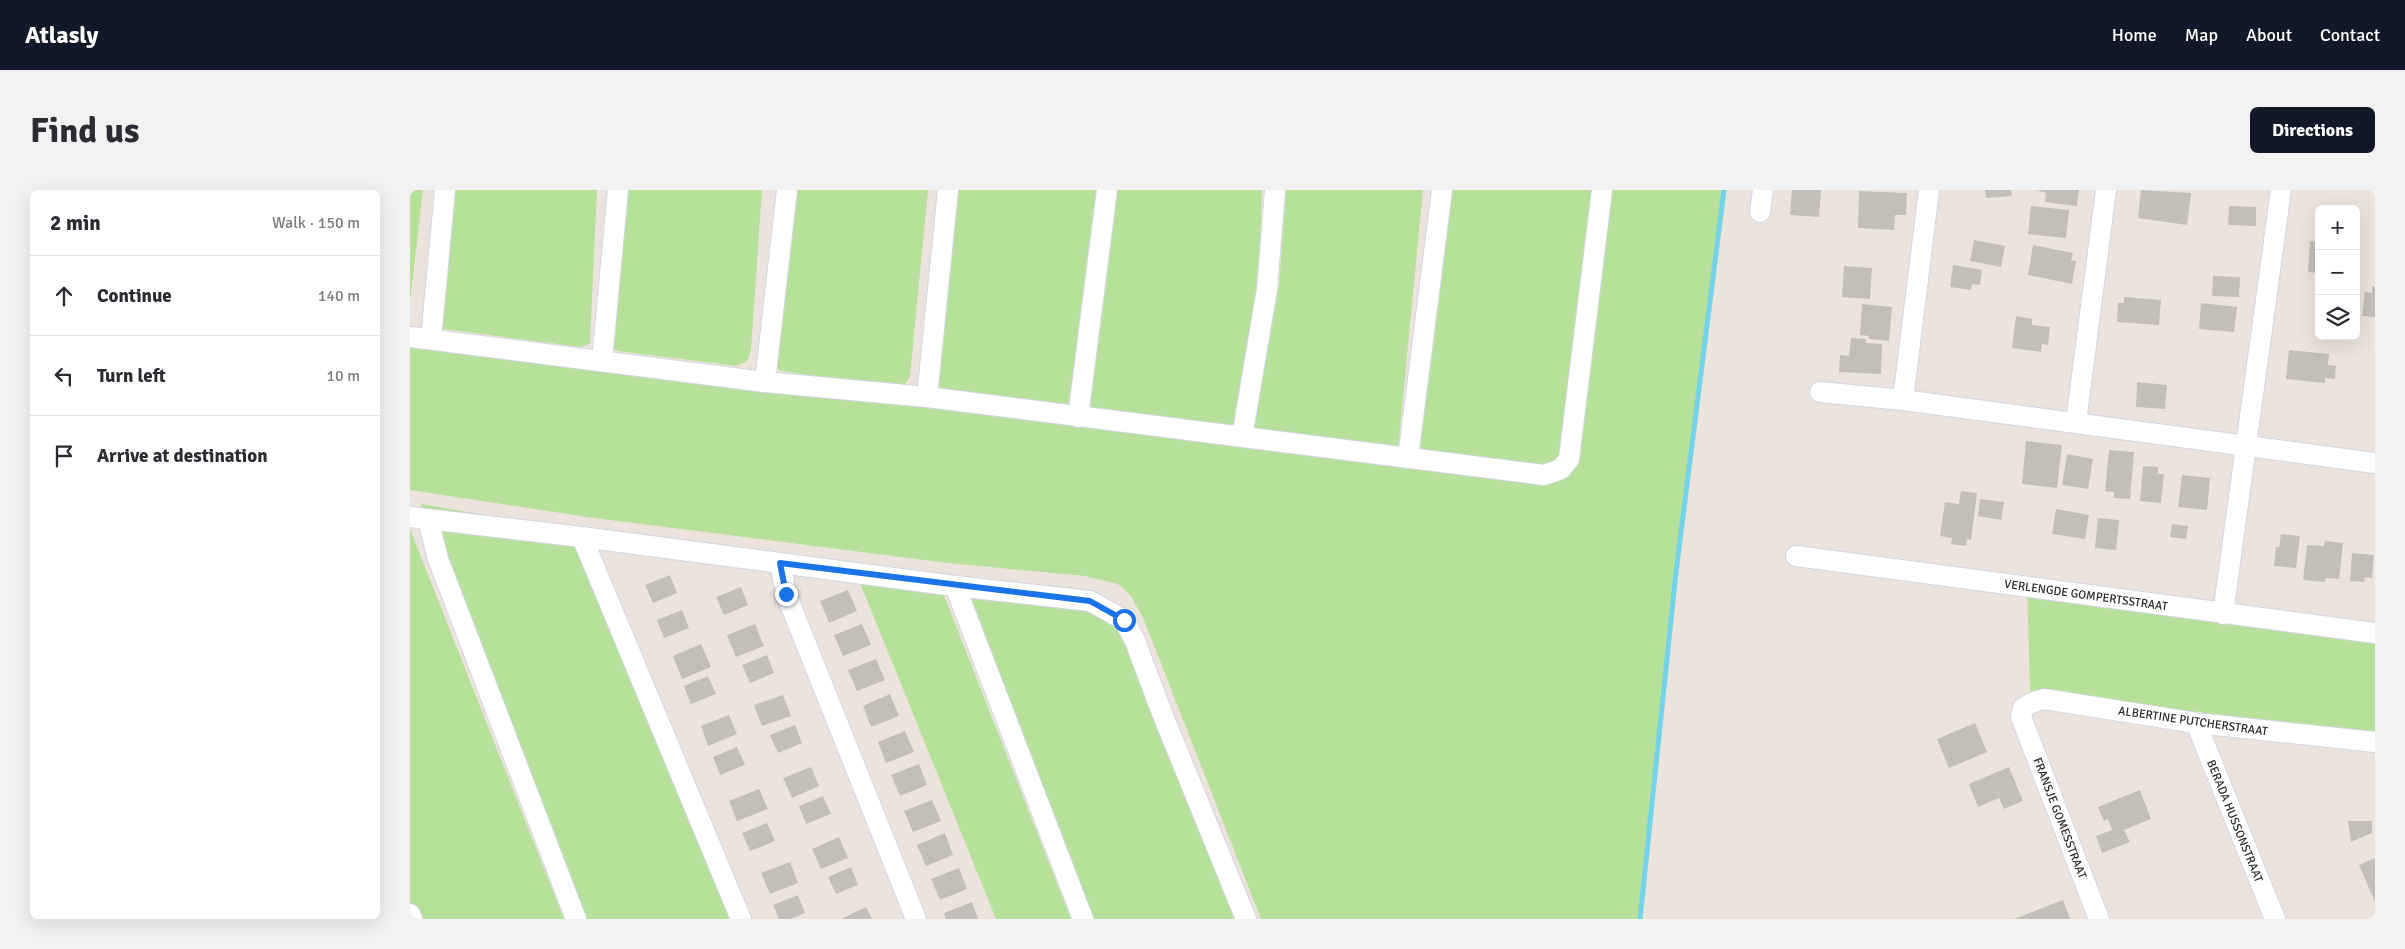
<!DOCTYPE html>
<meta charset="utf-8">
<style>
:root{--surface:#fff;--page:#f2f2f3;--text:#2b2b33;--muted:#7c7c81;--line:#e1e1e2;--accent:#111827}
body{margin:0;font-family:Signika,sans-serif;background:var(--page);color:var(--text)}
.controls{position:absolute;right:15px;top:15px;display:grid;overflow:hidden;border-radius:8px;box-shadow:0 5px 20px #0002}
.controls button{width:45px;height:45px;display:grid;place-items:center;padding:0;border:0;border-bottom:1px solid var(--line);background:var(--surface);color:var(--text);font:25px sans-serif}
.stop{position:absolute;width:15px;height:15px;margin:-11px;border:4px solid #1a73e8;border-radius:50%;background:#fff}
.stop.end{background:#1a73e8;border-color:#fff;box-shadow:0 1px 5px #0008}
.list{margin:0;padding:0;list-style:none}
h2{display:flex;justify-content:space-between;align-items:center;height:65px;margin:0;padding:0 20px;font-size:21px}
h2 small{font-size:16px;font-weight:400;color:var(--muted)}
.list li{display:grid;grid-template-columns:32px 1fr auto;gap:15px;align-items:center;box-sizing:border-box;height:80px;padding:0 20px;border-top:1px solid var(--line)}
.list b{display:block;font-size:19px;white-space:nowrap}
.list em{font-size:16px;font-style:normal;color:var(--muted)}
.icon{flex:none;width:28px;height:28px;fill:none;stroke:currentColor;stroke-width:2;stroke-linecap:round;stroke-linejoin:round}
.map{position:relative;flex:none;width:1965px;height:729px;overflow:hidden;border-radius:8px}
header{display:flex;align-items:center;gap:30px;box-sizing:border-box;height:70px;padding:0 25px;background:var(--accent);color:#fff}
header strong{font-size:24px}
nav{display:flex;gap:28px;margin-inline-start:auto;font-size:18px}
.intro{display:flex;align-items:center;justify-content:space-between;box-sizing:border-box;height:120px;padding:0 30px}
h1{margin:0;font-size:35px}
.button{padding:12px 22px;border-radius:8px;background:var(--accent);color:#fff;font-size:18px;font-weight:700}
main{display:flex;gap:30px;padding:0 30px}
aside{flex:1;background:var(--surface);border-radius:8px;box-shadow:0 5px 20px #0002}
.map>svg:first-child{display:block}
</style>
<header>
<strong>Atlasly</strong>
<nav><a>Home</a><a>Map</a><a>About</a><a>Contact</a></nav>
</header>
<div class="intro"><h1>Find us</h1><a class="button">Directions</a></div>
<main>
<aside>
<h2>2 min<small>Walk · 150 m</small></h2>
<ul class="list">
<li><svg class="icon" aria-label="ahead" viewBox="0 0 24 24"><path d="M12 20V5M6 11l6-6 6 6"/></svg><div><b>Continue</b></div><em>140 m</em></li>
<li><svg class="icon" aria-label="left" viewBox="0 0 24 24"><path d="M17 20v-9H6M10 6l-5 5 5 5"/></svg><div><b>Turn left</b></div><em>10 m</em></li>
<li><svg class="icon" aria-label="arrive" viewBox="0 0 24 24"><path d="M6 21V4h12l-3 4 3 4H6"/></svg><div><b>Arrive at destination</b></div></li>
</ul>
</aside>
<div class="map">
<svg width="1965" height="729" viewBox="0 0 1965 729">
<rect width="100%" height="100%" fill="#ece4dc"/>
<path fill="#b7e09b" d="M0,0h13l-13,111z
M29,0h158l-7,153 -9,4 -137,-18 -11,-5z
M202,0h150l-11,160 -4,11 -10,5 -119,-15 -9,-5z
M372,0h146l-18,186 -5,8 -8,4 -116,-17 -12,-6z
M535,0h154l-27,207 -4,8 -125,-14 -8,-4z
M706,0h146l-3,98 -24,134 -6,6 -135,-18 -5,-7z
M876,0h137l-25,259 -144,-21 25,-143z
M1039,0h145l-32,262 -7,10 -11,5 -126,-17z
M1201,0h113l-48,382 -36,347h-379l-117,-299 -13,-24 -13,-12 -33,-8 -137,-13 -354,-45 -184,-28v-145l1158,128z
M12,314l159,28 152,387h-156l-158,-401z
M0,339l154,390h-154z
M442,373l88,22 131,334h-75z
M554,387l120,12 16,5 14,10 130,315h-162l-126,-331z
M1617,394l348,47v103l-345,-43z"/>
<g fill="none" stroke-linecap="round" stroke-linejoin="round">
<path stroke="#73d3ea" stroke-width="5" d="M1230,729l36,-347 48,-382"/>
</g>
<path fill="#c4beb9" d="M1382,0h29l-2,27 -29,-2z
M1575,0h26l1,6 -26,2z
M1626,0h43l-2,16 -32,-4 1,-9z
M1731,0l50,3 -4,32 -49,-7z
M1449,1l48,2 -1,22h-11l-1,15 -36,-2z
M1621,16l38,4 -3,28 -38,-4z
M1819,16l27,1v19l-28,-1z
M1564,50l31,6 -4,21 -31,-6z
M1900,51l9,1v31l-11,-1z
M1623,55l40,8 -2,7 5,1 -4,23 -44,-9z
M1543,75l29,5 -2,15 -8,-1 -1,6 -21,-3z
M1434,76l28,2 -2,31 -28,-2z
M1803,86l27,1 -1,20 -27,-1z
M1962,96l3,1v30l-13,-1 3,-24 7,1z
M1714,107l37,3 -2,25 -42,-3 1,-19h6z
M1791,113l36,4 -3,25 -35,-3z
M1452,114l30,3 -3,34 -20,-2v-3l-9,-1z
M1606,126l16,3v6l18,2 -2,18 -6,-1 -1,8 -29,-4z
M1441,148l15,1v4l16,1 -1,30 -42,-2 1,-17 9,1z
M1879,160l40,4 -1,11 8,1 -1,13 -10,-1v5l-39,-4z
M1727,192l30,3 -2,24 -29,-2z
M1616,251l36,4 -5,43 -35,-4z
M1699,260l25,2 -4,47 -16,-1v-6l-9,-1z
M1657,264l26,5 -5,30 -26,-4z
M1733,276l15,1v7h6l-3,29 -21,-2z
M1772,285l28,3 -3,32 -29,-3z
M1551,301l16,2 -6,47 -4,-1 -1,7 -15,-2 1,-6 -12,-2 5,-34 14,2z
M1570,309l24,3 -3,18 -23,-4z
M1646,319l33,6 -4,24 -33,-5z
M1688,328l21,2 -3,30 -21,-2z
M1762,334l16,2 -2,13 -16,-2z
M1871,344l19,2 -4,32 -22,-2 2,-19h3z
M1915,351l18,2 -4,36 -13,-1 -1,4 -22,-2 4,-35 17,1z
M1942,363l22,2 -2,23 -7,-1 -1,5 -14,-1z
M260,385l7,18 -24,10 -8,-18z
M331,397l7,18 -24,10 -8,-18z
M438,400l9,21 -28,12 -9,-22z
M272,420l7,18 -25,10 -7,-18z
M345,434l9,22 -28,11 -9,-22z
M452,434l9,21 -28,11 -9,-21z
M291,454l10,23 -29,12 -9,-23z
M357,465l7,18 -24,10 -8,-18z
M466,469l9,21 -28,11 -9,-21z
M298,486l8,18 -25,10 -7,-18z
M480,504l9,22 -28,11 -8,-21z
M373,505l8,21 -29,10 -8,-21z
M319,525l8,19 -29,12 -7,-20z
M1565,533l12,29 -38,16 -12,-29z
M385,535l7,18 -24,10 -8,-18z
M495,541l9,21 -28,11 -8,-21z
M327,557l8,18 -25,10 -7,-18z
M509,574l8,21 -27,11 -9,-21z
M401,577l8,19 -27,12 -9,-20z
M1599,577l14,34 -19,8 -5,-11 -21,9 -9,-23z
M349,599l9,20 -31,12 -8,-20z
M1730,600l11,29 -27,11 6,12 -28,11 -6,-17 16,-6 -4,-11 -4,2 -6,-14z
M413,606l8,18 -25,10 -7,-18z
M522,610l9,21 -28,11 -9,-21z
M1938,631h24v12l-21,9z
M357,633l8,18 -25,10 -8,-18z
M535,643l8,22 -27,11 -9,-21z
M429,647l9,21 -27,11 -9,-20z
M1965,668v44l-16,-37z
M380,672l8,21 -28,11 -9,-21z
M441,677l7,18 -22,9 -8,-17z
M549,678l8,21 -27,11 -9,-21z
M388,705l7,18 -15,6h-11l-6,-14z
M1653,710l7,19h-56z
M562,712l6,17h-32l-2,-6z
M456,717l6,12h-31z"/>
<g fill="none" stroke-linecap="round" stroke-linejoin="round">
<defs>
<path id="minor" d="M1350,22l3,-22
M0,147l355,45 162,15 617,78 17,-6 8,-10 33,-269
M21,149l14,-149
M192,170l16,-170
M355,192l22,-192
M1410,202l83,8 472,63
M517,207l21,-207
M1493,210l26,-210
M668,227l29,-227
M1666,232l30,-232
M832,247l25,-148 8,-99
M998,268l34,-268
M0,327l172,20 373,49 135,15 34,19 11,21 27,72 84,206
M18,330l10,39 138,360
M172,347l159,382
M1386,366l579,77
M370,373l6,31 130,325
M545,396l128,333
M1813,424l58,-424
M1786,533l79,196
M0,724l2,5
M1689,729l-78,-202 2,-9 8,-5 13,-4 152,24 179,19"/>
</defs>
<use href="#minor" stroke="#d2d6e2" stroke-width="22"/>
<use href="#minor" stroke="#fff" stroke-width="20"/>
</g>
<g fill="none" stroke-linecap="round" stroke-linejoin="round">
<path stroke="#1a73e8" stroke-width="6" d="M376,404l-6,-31 310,38 34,19"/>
</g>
<g text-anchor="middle" stroke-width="4" stroke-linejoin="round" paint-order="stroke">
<g font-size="12" fill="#2a2a2a" stroke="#fff">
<text transform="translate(1676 405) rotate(8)" y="4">VERLENGDE GOMPERTSSTRAAT</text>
<text transform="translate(1783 531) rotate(8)" y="4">ALBERTINE PUTCHERSTRAAT</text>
<text transform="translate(1650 628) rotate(69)" y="4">FRANSJE GOMESSTRAAT</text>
<text transform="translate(1825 631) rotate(68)" y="4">BERADA HUSSONSTRAAT</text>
</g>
</g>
</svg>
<div class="controls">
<button>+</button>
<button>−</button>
<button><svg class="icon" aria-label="layers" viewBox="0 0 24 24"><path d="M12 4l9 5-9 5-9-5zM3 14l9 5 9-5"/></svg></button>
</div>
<div class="stop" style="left:714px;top:430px"></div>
<div class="stop end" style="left:376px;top:404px"></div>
</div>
</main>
